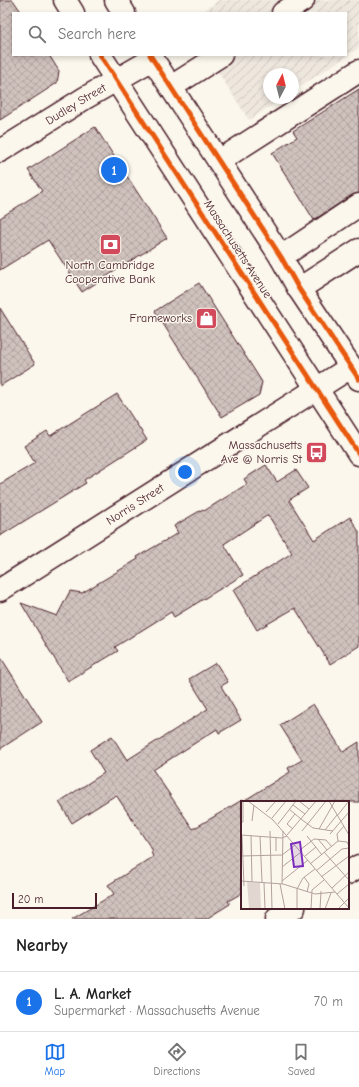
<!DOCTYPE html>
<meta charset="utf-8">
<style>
:root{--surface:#fff;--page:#f6f6f6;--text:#222;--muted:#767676;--line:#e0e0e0;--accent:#1a73e8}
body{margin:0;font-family:"Comic Neue",sans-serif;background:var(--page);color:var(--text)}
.compass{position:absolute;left:263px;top:68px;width:36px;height:36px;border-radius:50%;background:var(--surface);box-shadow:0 2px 6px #0003;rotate:7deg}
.scale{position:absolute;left:12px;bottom:10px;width:85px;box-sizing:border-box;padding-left:4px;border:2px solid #4a1f2b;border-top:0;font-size:11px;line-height:14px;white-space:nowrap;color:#4a1f2b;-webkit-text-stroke:3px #fbf7ec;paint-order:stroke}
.you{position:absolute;left:185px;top:472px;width:14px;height:14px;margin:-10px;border:3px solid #fff;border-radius:50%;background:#1a73e8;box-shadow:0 0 0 6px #1a73e833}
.badge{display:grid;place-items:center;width:26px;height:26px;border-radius:50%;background:var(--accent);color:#fff;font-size:13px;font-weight:700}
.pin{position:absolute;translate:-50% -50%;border:2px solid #fff;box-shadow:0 1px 4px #0006}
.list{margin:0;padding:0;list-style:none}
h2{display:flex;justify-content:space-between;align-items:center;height:52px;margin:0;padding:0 16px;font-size:17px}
h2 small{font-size:13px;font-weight:400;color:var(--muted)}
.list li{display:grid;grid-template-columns:26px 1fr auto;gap:12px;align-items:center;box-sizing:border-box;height:60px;padding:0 16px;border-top:1px solid var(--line)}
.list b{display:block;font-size:15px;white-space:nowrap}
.list p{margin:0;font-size:13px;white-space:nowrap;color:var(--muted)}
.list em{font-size:13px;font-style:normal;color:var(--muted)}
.icon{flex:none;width:22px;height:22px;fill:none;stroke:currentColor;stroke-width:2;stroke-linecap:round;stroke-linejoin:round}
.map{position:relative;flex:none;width:359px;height:919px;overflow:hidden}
.search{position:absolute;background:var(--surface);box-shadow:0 2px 6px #0003;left:12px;right:12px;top:12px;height:44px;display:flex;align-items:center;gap:10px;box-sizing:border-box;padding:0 14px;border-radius:0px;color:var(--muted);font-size:15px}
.sheet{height:112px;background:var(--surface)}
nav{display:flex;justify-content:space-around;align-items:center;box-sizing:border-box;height:56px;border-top:1px solid var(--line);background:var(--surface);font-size:11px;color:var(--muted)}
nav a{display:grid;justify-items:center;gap:2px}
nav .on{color:var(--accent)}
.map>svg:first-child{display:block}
</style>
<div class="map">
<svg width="359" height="919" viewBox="0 0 359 919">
<defs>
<pattern id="industrial-furrows" width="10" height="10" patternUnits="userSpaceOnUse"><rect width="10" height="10" fill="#eee7de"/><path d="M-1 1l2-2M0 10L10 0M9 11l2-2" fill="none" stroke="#cec6bf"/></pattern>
<pattern id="building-cross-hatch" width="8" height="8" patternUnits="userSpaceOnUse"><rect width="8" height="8" fill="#cfc2bc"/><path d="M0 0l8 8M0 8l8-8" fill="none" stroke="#b3a6a2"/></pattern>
</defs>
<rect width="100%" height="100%" fill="#fbf7ec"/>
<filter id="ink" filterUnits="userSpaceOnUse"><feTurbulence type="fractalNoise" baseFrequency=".025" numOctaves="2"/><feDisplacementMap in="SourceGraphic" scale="8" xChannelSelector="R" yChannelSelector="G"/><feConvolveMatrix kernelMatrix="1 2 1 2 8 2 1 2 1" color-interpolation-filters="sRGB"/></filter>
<g filter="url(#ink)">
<path fill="url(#industrial-furrows)" d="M219,0h140v48l-66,43v-17h-24v24h14l-34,22 -42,-65h139v-42h-146z"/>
<path fill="url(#building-cross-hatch)" stroke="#4a1f2b" d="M0,0h13l9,13h-9v42h36l10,16 -2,12 -57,37z
M359,89v104l-7,2 -38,25 -42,-67 25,-16 -4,-6z
M95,127l72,111 -85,54 -34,-52 -48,30v-52l42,-27 -14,-21z
M199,283l63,99 -3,13 -37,22 -67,-106z
M0,308l35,56 -35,22z
M117,394l30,46 -63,40 2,3 -86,53v-52l35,-21 -11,-17 23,-15 3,5z
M266,465l11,17 19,-12 12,18 -19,12 25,40 36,-23 9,15v114l-29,18 -35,-56 -38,22 -24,-40 59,-37 -24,-38 -44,29 19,31 -69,42 -3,-5 -56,35 3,4 -50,30 -47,-78 36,13 13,-25 12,2 56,-34 -1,-2 41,-24 -4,-7 29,-17 1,2 43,-27 -3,-5z
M0,656l42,66 -42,27z
M216,663l12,19 -7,4 20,34 -22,13 -2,-4 -64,41 40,59 49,-29v93l-14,8 2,3 -24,15h-134l42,-25 -6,-9 45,-28 -2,-5 2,-1 -37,-56 -44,28 -13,-21 45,-29 -14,-23 22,-14 15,24 79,-50 2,-1 -19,-30z
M313,704l30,48 16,-10v60h-117l48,-30 -2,-4 14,-8 -22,-35z"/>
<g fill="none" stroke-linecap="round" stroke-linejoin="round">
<defs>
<g id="minor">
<path d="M283,13l20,-13"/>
<path d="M171,87l50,-32"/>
<path id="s1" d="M0,151l85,-53 68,-39"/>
<path d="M219,161l140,-90"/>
<path d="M281,257l78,-52"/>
<path d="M299,289l60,-39"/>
<path id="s2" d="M0,590l351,-223"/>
<path d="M348,873l11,-7"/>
<path d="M277,919l17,-11"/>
</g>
<path id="major" d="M65,0l8,13
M116,0l8,13
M100,55l259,399
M150,55l131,202 18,32 60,90"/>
</defs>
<use href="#minor" stroke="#4a1f2b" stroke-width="25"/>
<use href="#major" stroke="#4a1f2b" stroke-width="25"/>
<use href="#minor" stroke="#fbf7ec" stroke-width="22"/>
<use href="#major" stroke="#fbf7ec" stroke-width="22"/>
<defs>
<path id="cycleway" d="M100,55l259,399
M150,55l131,202 18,32 60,90"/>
</defs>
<use href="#cycleway" stroke="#fbf7ec" stroke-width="8"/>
<use href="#cycleway" stroke="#e8590c" stroke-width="5"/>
</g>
</g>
<defs>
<symbol id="bank-square" viewBox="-11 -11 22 22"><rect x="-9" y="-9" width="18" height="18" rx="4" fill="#d1495b" stroke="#fbf7ec"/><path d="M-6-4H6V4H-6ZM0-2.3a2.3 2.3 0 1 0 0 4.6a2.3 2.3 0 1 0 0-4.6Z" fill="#fff"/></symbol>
<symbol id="shop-square" viewBox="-11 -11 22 22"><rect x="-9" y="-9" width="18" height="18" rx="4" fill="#d1495b" stroke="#fbf7ec"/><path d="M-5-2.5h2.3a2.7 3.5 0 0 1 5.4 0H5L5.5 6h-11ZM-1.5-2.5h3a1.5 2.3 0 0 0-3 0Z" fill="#fff"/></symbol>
<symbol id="bus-square" viewBox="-11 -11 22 22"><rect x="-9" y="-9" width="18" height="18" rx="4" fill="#d1495b" stroke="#fbf7ec"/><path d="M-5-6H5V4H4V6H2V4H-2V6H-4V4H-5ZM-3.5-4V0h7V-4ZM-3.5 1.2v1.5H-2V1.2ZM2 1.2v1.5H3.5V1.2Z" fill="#fff"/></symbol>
</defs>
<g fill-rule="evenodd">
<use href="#bank-square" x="98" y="232" width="25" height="25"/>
<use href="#shop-square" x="194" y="306" width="25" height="25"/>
<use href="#bus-square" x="304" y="440" width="25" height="25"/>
</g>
<g text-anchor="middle" stroke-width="3" stroke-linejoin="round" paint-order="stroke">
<g font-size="12" fill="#4a1f2b" stroke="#fbf7ec">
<text dy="4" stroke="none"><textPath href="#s1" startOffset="89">Dudley Street</textPath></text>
<text transform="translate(238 249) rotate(57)" y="4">Massachusetts Avenue</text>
<text dy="4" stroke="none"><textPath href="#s2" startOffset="160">Norris Street</textPath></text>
</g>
<g font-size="12" fill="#4a1f2b" stroke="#fbf7ec" text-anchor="end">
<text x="110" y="269" text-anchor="middle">North Cambridge<tspan x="110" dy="14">Cooperative Bank</tspan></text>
<text x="192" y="322">Frameworks</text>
<text x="302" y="449">Massachusetts<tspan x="302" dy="14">Ave @ Norris St</tspan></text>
</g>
</g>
<g transform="translate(241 801)">
<rect width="108" height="108" fill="#fbf7ec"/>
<path d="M6,81l13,1 1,26 -12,-1z" fill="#e2d7d0"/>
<path fill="none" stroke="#b4a19f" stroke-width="1" d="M7,0l25,19 76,88M58,0l10,8M88,0l20,34M52,4l12,9M48,8l12,10M25,11l10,-11M96,15l12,-15M31,17l14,-17M60,18l12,9 20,3M11,20l2,-16M0,21h2v-21M37,23l18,-23M52,28l-6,-5 8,-10M78,28l16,-28M84,29l12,-15M29,30l2,78M61,30l24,-30M89,33l19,-22M0,34l41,3 5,-2M1,34l2,51M10,34l1,47M46,34l29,-34M19,35l2,46M66,35l15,19M35,37v13M77,38l9,11M97,40l-1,-7 7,-8M59,49l14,-11 12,1 6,7M83,51l25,28M0,55l41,-1 13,-10M64,55l11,-9M69,63l28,-23 9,1 2,4M41,66l19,-15M75,70l26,-22 7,-1M63,76l5,7 -2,8M80,76l28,-21M0,80l42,3 32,10 20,-2M41,80l26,-21M23,82l1,26M39,83l5,25M41,83l1,-53M91,87l17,-16M96,93l12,-10M56,108v-20l6,-11 12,-9M70,108l1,-19 12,-10M79,108l1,-18M84,108l6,-16M97,108l11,-11"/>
<path fill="#7b2cbf" fill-opacity="0.15" stroke="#7b2cbf" stroke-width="2" d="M59,41l3,24 -9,1 -3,-23z"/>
<rect width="108" height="108" fill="none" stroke="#4a1f2b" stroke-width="2"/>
</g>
</svg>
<svg class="compass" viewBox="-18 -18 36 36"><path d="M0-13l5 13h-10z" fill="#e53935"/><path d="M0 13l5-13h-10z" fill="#767676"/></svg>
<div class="scale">20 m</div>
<div class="you"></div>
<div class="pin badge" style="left:114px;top:170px">1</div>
<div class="search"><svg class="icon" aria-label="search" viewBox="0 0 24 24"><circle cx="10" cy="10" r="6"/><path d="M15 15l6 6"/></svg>Search here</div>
</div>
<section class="sheet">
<h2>Nearby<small></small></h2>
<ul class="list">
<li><span class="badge">1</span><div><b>L. A. Market</b><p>Supermarket · Massachusetts Avenue</p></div><em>70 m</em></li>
</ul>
</section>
<nav>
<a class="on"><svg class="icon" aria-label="map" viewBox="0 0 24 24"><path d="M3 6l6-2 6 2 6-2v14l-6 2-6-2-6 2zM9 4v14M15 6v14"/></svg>Map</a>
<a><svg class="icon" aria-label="directions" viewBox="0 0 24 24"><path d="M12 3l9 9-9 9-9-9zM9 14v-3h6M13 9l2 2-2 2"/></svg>Directions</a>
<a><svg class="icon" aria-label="saved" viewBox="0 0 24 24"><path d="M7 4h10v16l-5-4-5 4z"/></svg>Saved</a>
</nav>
